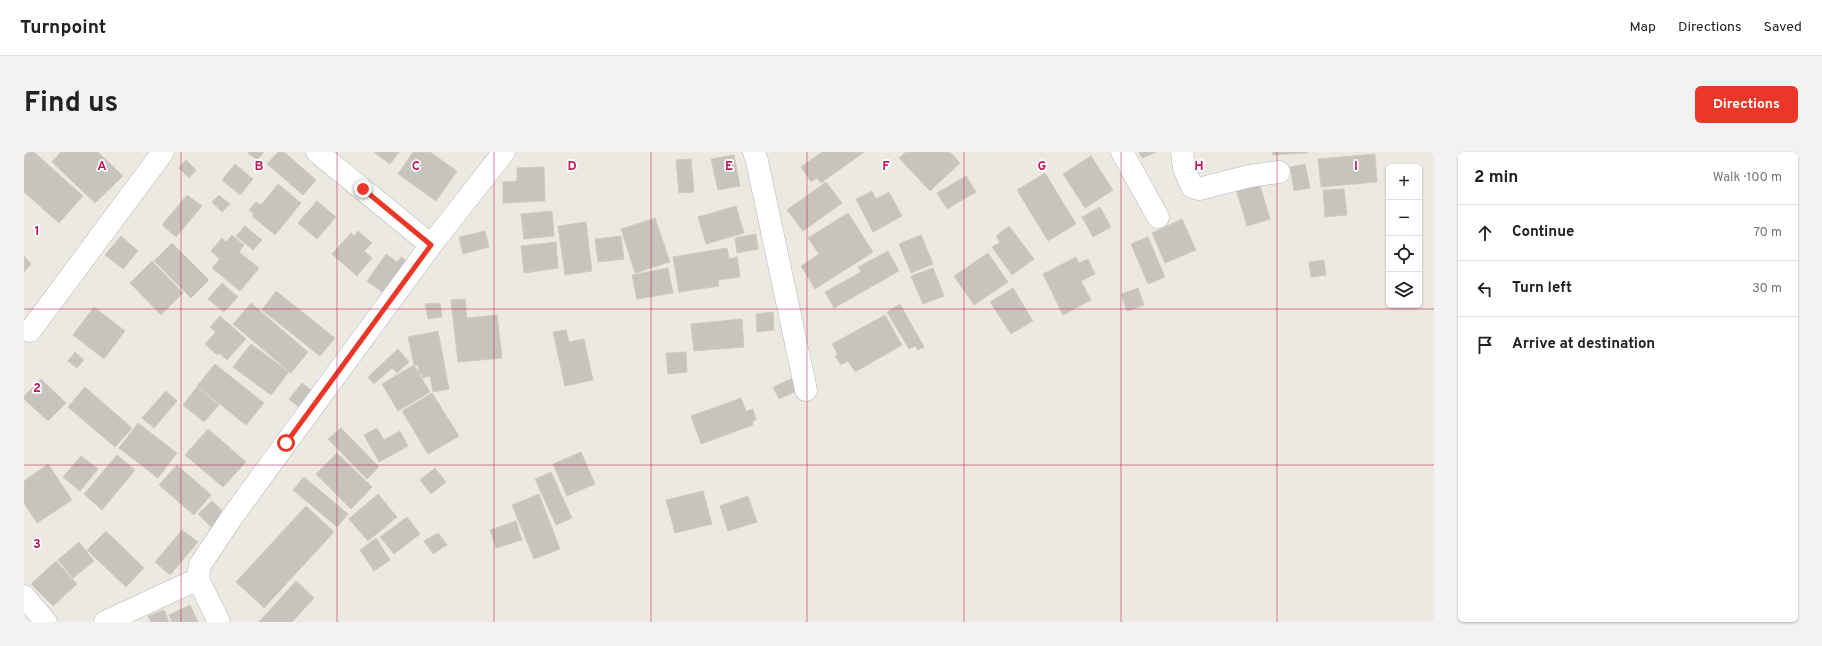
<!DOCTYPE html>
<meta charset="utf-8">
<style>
:root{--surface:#fff;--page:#f2f2f2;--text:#202124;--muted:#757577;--line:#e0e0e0;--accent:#ea3728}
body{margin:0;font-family:Overpass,sans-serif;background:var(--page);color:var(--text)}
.controls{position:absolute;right:12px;top:12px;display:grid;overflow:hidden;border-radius:6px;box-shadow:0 1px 3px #0004}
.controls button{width:36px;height:36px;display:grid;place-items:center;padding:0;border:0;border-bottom:1px solid var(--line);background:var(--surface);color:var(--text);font:20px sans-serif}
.stop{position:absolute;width:12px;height:12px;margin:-9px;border:3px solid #ea3728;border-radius:50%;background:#fff}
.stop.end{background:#ea3728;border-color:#fff;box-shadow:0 1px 4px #0008}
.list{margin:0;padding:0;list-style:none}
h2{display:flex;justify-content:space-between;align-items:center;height:52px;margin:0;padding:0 16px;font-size:17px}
h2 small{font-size:13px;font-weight:400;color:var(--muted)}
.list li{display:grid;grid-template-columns:26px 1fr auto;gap:12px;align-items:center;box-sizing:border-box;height:56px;padding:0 16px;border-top:1px solid var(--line)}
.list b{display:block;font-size:15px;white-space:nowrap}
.list em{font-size:13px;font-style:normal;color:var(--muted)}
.icon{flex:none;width:22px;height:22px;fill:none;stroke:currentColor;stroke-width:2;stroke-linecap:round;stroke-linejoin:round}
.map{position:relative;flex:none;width:1410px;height:470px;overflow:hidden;border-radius:6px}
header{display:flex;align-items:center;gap:24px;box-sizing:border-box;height:56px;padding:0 20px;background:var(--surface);border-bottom:1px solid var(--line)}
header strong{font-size:19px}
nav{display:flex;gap:22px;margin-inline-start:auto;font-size:14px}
.intro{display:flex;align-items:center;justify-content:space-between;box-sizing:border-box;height:96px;padding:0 24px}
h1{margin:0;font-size:28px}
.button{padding:10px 18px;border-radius:6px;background:var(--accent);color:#fff;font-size:14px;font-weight:700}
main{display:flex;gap:24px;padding:0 24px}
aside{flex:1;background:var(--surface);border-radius:6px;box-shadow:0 1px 3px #0004}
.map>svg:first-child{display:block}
</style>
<header>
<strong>Turnpoint</strong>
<nav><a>Map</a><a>Directions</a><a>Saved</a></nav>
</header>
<div class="intro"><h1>Find us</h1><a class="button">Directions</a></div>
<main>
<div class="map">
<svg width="1410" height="470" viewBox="0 0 1410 470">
<rect width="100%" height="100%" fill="#ece9e0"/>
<path fill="#c7c4bd" stroke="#d1cbbe" d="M0,0h10l49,44 -24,27 -35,-31z
M37,0h37l25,24 -28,27 -43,-41z
M223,0h17l-7,8z
M254,0h6l32,28 -13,15 -36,-31z
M350,0h25l-9,12z
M389,0h17l27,19 -21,30 -38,-27z
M798,0h42l-43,31 -4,-5 -6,4 -10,-15z
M882,0h44l10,11 -30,28 -31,-33z
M1115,0h17l-14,6z
M1248,0h35v1l-34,2z
M1351,2l2,28 -56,5 -3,-28z
M710,3l6,31 -22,4 -7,-31z
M1067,4l22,34 -28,18 -22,-34z
M667,7l3,33 -15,1 -3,-33z
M162,8l10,10 -7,8 -10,-10z
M211,12l18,15 -13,16 -18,-15z
M1281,12l5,24 -16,3 -4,-24z
M520,15l1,34 -42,2v-21l14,-1v-13z
M1021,21l31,51 -28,17 -31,-51z
M942,24l10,16 -29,17 -10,-16z
M802,30l16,21 -39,28 -16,-21z
M1235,30l11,37 -23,7 -11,-37z
M254,32l23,19 -26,32 -23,-19 2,-2 -5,-4 7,-8 5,3z
M1320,37l3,26 -22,2 -2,-27z
M848,39l4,8 13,-7 13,24 -29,16 -17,-33z
M163,43l15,11 -26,31 -14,-12z
M195,43l11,9 -8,8 -10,-10z
M293,49l19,16 -19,22 -19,-16z
M712,54l8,27 -38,11 -8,-27z
M1076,55l11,20 -18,10 -11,-20z
M528,59l2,25 -30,3 -3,-25z
M824,61l25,39 -58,37 -14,-23 18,-12 -11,-16z
M631,66l15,44 -35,11 -14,-44z
M1158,67l14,31 -31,13 -13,-30z
M562,70l6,49 -27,4 -7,-49z
M221,74l17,14 -9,10 -17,-14z
M985,74l25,33 -22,16 -20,-28 8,-5 -4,-6z
M334,79l14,12 -8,8 8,7 -15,18 -25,-22 19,-21 3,3z
M461,79l4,16 -26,7 -4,-17z
M732,82l2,15 -21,4 -2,-15z
M208,83l12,10 -5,7 20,16 -19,23 -28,-23 8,-9 -9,-8 11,-13 4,4z
M897,83l12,29 -22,9 -12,-29z
M97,84l17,15 -15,18 -18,-14z
M597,84l3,23 -26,3 -3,-23z
M1124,85l17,40 -17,7 -17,-40z
M532,90l2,26 -34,5 -3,-27z
M148,91l37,37 -18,18 -37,-37z
M703,96l2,11 8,-2 3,20 -22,3 1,6 -40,6 -6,-35z
M864,99l11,20 -65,37 -9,-16 36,-20 -3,-5z
M964,101l20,29 -34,23 -20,-29z
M362,102l11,8 4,-5 10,7 -23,32 -21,-15z
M0,104l7,8 -7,8z
M1052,105l3,6 9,-4 7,15 -14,7 10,19 -28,15 -20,-41z
M1300,108l2,15 -15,2 -2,-15z
M128,109l31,32 -22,22 -31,-32z
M644,116l5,25 -36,6 -5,-24z
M909,116l11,28 -21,8 -12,-28z
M198,131l16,14 -14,15 -16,-13z
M989,136l20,33 -22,13 -21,-32z
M1114,136l6,17 -17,6 -6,-17z
M252,139l59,47 -15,18 -58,-46z
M441,147l2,19 30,-3 5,43 -44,4 -7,-62z
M227,151l57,49 -17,21 -58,-49z
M416,151l2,14 -14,2 -3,-15z
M876,152l24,43 -6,3 -3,-4 -6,3 -22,-37z
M70,155l31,24 -21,28 -31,-24z
M749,160l1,18 -17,2 -1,-18z
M861,163l17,30 -47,27 -7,-11 -7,4 -6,-9 3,-1 -6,-11z
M196,164l26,23 -19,21 -8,-7 -2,2 -12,-11 11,-12 -6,-5z
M718,167l2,28 -50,4 -3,-27z
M542,178l3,12 15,-3 9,41 -28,6 -12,-54z
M414,179l11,58 -16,3 -3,-16 -8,2v-4h-3l-1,-9h-4l-6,-28z
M227,192l38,28 -18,23 -38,-28z
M374,197l11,13 -12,11 -5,-5 -18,16 -6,-7z
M51,200l9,8 -7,8 -9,-7z
M662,200l1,20 -19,2 -2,-21z
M191,212l49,39 -18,22 -49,-39z
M390,213l16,27 -32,19 -16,-27z
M769,226l6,12 -20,9 -6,-12z
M17,227l25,24 -18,18 -24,-22v-3z
M278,231l14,11 -14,16 -13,-11z
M61,235l47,41 -17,19 -47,-40z
M173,235l22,18 -15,17 -21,-17z
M142,239l11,10 -23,27 -12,-10z
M408,241l27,43 -31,18 -26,-43z
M717,246l5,13 7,-2 3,11 -4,1 1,4 -52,19 -10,-28z
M114,271l39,30 -19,25 -39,-30z
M317,276l38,39 -12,12 -39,-40z
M353,276l7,12 16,-9 8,15 -29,16 -15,-27z
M184,277l38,33 -23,25 -38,-32z
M557,300l14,32 -28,12 -14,-32z
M313,301l35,34 -21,22 -35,-35z
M93,303l18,15 -33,40 -18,-16z
M57,304l17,13 -18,22 -17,-14z
M24,312l24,36 -35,23 -13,-20v-22z
M153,313l34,30 -17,20 -35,-30z
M411,316l11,14 -15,12 -11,-14z
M527,320l21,46 -16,7 -21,-46z
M280,325l44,37 -11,13 -44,-37z
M679,339l9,33 -37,9 -9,-33z
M354,342l19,23 -29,24 -19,-22z
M515,342l21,55 -26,10 -22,-54z
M724,344l9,26 -29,9 -8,-25z
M188,349l14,13 -14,14 -14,-14z
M282,354l28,26 -70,76 -28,-26z
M383,365l13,17 -26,20 -14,-17z
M492,369l6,19 -26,8 -6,-18z
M158,378l16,12 -28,33 -15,-13z
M82,379l38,37 -18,19 -39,-37z
M414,381l9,12 -14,9 -9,-13z
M352,386l14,22 -16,11 -14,-21z
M55,390l15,19 -21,17 -15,-18z
M32,409l21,23 -24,22 -22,-22z
M272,429l18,17 -22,24h-33z
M166,453l8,17h-26l-3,-7z
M140,458l5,12h-18l-3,-6z"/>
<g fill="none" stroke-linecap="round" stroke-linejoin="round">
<defs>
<path id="minor" d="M293,0l114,93
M730,0l3,9 49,229
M1098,0l36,65
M1158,0l2,16 8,19 7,2 51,-13 29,-4
M6,179l133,-179
M0,444l22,26
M81,470l93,-43
M195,470l-21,-43 2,-14 32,-48 199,-272 73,-93"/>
</defs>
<use href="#minor" stroke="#b6b8bd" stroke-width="23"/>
<use href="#minor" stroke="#fff" stroke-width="22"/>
</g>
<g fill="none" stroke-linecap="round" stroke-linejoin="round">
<path stroke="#ea3728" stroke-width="5" d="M262,291l145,-198 -68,-56"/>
</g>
<path fill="none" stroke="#c2185b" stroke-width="1" stroke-opacity="0.55" d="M157,0v470M313,0v470M470,0v470M627,0v470M783,0v470M940,0v470M1097,0v470M1253,0v470M0,157h1410M0,313h1410"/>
<g font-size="13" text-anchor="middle" font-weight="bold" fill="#c2185b" stroke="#fff" stroke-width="3.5" stroke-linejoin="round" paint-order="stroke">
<text x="78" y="18">A</text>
<text x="235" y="18">B</text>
<text x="392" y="18">C</text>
<text x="548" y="18">D</text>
<text x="705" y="18">E</text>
<text x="862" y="18">F</text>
<text x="1018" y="18">G</text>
<text x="1175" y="18">H</text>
<text x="1332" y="18">I</text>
<text x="13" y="83">1</text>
<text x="13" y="240">2</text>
<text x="13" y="396">3</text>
</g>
</svg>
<div class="controls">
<button>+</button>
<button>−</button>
<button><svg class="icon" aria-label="locate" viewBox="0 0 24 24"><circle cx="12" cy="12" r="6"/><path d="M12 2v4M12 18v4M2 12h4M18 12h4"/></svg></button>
<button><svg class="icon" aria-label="layers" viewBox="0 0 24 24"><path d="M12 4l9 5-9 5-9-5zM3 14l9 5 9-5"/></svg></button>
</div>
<div class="stop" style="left:262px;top:291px"></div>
<div class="stop end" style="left:339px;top:37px"></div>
</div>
<aside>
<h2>2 min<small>Walk · 100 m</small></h2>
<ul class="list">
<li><svg class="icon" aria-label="ahead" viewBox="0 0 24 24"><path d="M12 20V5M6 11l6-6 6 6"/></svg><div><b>Continue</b></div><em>70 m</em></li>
<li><svg class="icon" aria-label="left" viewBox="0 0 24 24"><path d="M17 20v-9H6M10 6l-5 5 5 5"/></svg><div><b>Turn left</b></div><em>30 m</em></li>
<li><svg class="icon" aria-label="arrive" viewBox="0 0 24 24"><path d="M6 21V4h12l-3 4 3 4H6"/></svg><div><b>Arrive at destination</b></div></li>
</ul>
</aside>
</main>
